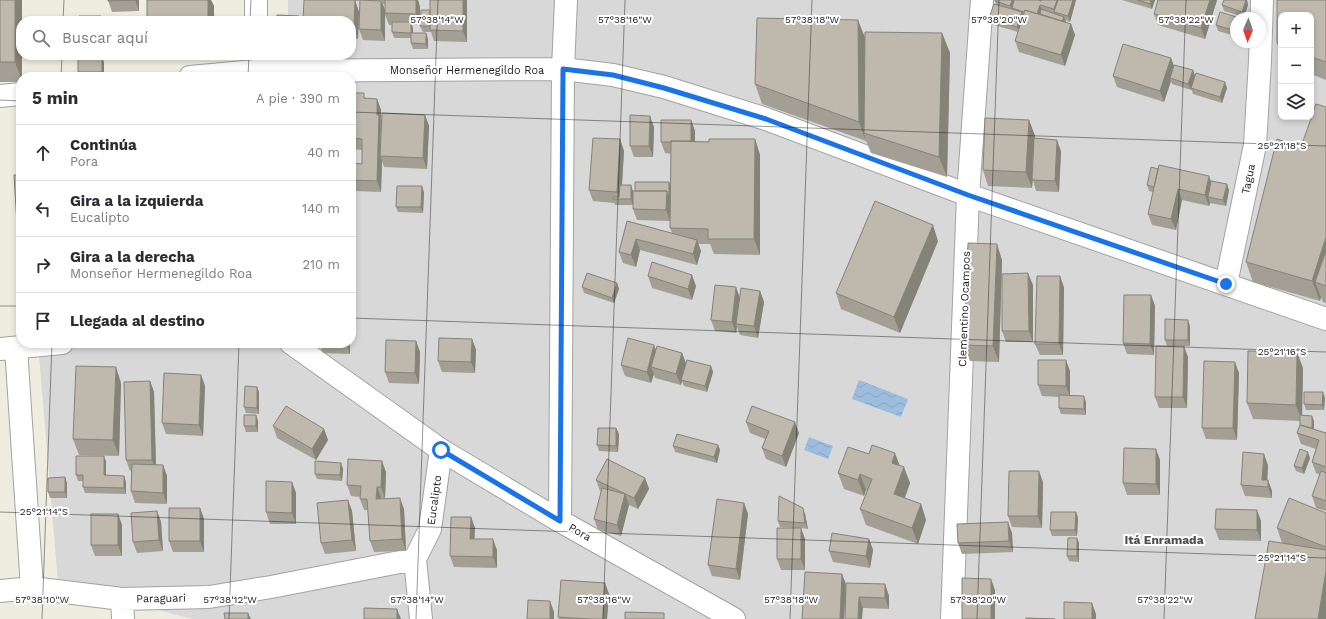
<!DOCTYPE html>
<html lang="es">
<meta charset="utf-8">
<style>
:root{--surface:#fff;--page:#f7f7f7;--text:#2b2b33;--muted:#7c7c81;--line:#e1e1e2}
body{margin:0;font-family:"Work Sans",sans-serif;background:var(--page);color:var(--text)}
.controls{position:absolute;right:12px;top:12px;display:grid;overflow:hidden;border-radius:8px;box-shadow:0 2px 6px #0003}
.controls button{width:36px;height:36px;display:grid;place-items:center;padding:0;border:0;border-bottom:1px solid var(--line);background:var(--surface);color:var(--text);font:20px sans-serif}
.compass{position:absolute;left:1230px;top:12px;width:36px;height:36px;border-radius:50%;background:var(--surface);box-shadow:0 2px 6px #0003;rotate:182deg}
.stop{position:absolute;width:12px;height:12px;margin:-9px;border:3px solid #1a73e8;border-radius:50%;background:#fff}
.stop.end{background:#1a73e8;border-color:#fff;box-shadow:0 1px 4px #0008}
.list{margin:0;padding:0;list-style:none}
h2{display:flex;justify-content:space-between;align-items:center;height:52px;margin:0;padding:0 16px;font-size:17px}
h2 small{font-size:13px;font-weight:400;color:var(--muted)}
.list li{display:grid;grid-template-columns:26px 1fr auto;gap:12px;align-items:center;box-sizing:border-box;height:56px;padding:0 16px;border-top:1px solid var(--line)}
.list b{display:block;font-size:15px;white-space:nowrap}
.list p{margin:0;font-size:13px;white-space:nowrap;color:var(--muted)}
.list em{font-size:13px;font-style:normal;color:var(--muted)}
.icon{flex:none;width:22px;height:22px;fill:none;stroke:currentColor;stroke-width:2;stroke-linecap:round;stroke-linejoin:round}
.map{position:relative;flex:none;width:1326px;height:619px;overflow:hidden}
.search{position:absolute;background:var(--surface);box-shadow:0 2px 6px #0003;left:16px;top:16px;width:340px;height:44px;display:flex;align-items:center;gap:10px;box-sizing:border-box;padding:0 14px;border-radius:16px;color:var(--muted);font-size:15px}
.panel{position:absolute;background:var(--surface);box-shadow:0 2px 6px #0003;left:16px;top:72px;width:340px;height:276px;border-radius:16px}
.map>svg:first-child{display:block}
</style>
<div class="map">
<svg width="1326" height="619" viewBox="0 0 1326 619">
<defs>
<pattern id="water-waves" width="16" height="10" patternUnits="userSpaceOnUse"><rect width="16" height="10" fill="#9dbdde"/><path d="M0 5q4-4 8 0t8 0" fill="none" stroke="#87a2be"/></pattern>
</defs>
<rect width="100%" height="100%" fill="#eeede0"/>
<path fill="#d9d8d8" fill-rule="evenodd" d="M288,0h1038v619h-1134l-134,-36 -20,-240h313v-266h-63v-22h63v-34h-63zM1281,15h30v102h-30zM1236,18h24v24h-24z"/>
<path fill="url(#water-waves)" d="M859,380l49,19 -7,18 -49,-18z
M809,437l24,9 -5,13 -24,-9z"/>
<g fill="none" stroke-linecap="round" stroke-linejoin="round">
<defs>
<path id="minor" d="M256,21v-21
M190,77l65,-6 308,-2 50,6 51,12 102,32 202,76 358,124
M0,96l21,-2
M1226,284l29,-139 5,-84 2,-61
M291,343l150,107 119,71 174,98
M16,348l16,240
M0,349l62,-6
M560,521l3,-452 3,-69
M0,591l32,-3 90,11 87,-2 62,-10 144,-28
M122,599l1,20
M421,619l-6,-60 15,-30 11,-79
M952,619l16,-424 14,-195"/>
</defs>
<use href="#minor" stroke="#a2a2a2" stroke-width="24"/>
<use href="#minor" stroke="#fff" stroke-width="22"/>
</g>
<path fill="#a39f94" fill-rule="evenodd" d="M0,0h22v21h-1v34h1v22h-1v5h-21z
M108,0h31v11l-27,1z
M147,0h64l3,6v12l16,-1 1,4h-84z
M304,0h114l2,7v18h-8l1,3v5h13l2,6v10h-15l-2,-6v-5h-17l-2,-6v-7h-3l-4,-10v26l-22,-1 -4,-11 1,-28h-5l4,11 -1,27h-7v-18zM383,4h2v6z
M995,0h81l-6,22 -5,-2 1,2 5,2 4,11 -10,31 -46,-14 -4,-11 3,-9 -27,-8 -2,-6 7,-14 -1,-3z
M1122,0h33l-3,9z
M1158,0h59l-12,39 -47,-14 -4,-11z
M1224,0h23l1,5 -4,12 -20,-6 -2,-6z
M1277,0h49v80l-15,-6v-59h-30v40l-4,-12z
M467,2v40l-33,-1 -3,-9h-8l-3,-6 10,-16z
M1236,18v18l-18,-5 -2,-6z
M942,33l8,20 -3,124 -76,-24 -5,-12 -104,-37 -7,-20 110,-47z
M82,55h23v2h-3l2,6v14h-24l-2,-5 5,-14z
M152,55h25v4h-23z
M278,55h24v5l-22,-1z
M1171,58l3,8 19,4 2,6 -4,14 -19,-6 -1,-3 -7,21 -47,-15 -4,-11z
M1191,88h36l-5,15 -29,-9z
M351,93l15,5 11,1 4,11v11l44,-6 4,11 -2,43 -43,-2 -2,-6 -1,31 -26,-1 -3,-9h-1v-17l11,-1v-14l-11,-1z
M1326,107v196l-3,-1 -2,-5 -1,4 -67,-19 -7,-20 55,-115z
M691,120l4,11v10l14,1 46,-3 5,16v100l-46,-1 -4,-10h-12l3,7 -4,14 -57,-15 -4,17 -13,-4 -4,-11 8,-31 45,12 -2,-5v-7l-33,-1 -4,-11 36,-27 2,6v-34l-6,-1 -4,-11z
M1029,120l6,16v2l26,13 -2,41 -23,-1 -3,-11 -1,8 -44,-2 -5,-16z
M654,127l-1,30h-19l-4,-11z
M620,139l4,12 -2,34 11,6v14h-18l-1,-2 -21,-2 -4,-11z
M1211,181l18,9 -3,16 -16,-3 -1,3 -27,-6 -6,30 -24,-5 -4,-11 5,-22 -4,-1 -2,-6z
M424,192l-1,21 -25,-1 -2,-5z
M938,241l-38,92 -59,-24 -5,-16z
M1002,260l-3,102 -29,-1 -6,-16z
M648,276l48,10 -4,14 -40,-12z
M617,283l2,6 -5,14 -30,-10 -2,-6z
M1033,285v57h-27l-4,-11z
M1064,287l-1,68h-23l-5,-11z
M760,291l4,11 -6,36 -18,-3 -3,-8 -1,6 -21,-2 -4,-11 29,-22z
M1151,295l4,11 -1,49 -27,-1 -4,-11z
M1190,326v20h-23l-2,-6z
M472,339l4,11 -1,23 -33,-1 -4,-11z
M416,341l4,11 -1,32 -30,-1 -4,-11z
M319,343h31v11l-27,-1z
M656,350l26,3 4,10 25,3 2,6 -6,20 -23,-6 -2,-5 -1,4 -26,-7 -1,-4 -3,9 -26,-7 -4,-11z
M1188,357l-1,51h-28l-4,-11z
M1303,368l-1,47 12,6v8l12,4v78l-10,-3 -4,-12 8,-21 -4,-2 -4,-11 4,-13 -15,-5 -4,-11 3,-8v-4l-47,-2 -6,-16z
M1070,371v25l16,6v13l-25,-1 -2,-6v-11l-17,-1 -4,-11z
M1239,373l-2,67 -31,-1 -4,-11z
M201,375l4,11 -2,50 -37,-2 -4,-11z
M150,381l4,11 2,73h7l4,11v28l-32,-1 -4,-12v-20h-1l-4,-11z
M121,383l-2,73 -40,-1 -6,-16z
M257,387l2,5v22l-13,-1 -2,-6z
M1325,398l-1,12h-18l-2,-6z
M256,415l2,6v11h-12l-2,-6z
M746,422l53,11 -13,34 -20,-8 -4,-11 3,-9 -15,-6z
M273,426l51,3 4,11 -12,20 -39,-22z
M616,428l3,6 -1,18 -19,-1 -2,-6z
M718,445l2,5 -3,13 -42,-11 -2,-6z
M104,456l2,6v13l18,1 2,6v12l-41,-1 -2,-6v-6h-5l-2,-6z
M1310,458l-6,16 -8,-3 -2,-5z
M1160,460v35h-33l-4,-12z
M341,463l2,6 -1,12 -25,-2 -2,-5z
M900,465l10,18 -5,15 16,6 5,16 -8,24 -52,-19 -6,-16 7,-18 -1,-1 -2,6 -20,-7 -6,-16z
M1268,465l-1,15h1l4,11v7l-27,-2 -4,-11z
M386,472l-1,26h-4v1l23,10 2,42 -32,1 -4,-11 -2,-31h-4l-4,-11v-2l-9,-1 -4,-11z
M645,478l4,11 -11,20 -9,-4 -8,31 -23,-6 -4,-11 7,-28h-1l-4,-11z
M292,482l4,11v31h-26l-4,-12z
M1043,482l-1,46 -30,-1 -4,-11z
M67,483v15h-17l-2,-6z
M348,500l4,11 4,40 -31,3 -4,-11z
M744,503l4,11 -8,66 -28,-4 -4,-11z
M200,508l4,11v33h-31l-4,-11z
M157,511l4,11 2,29 -26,2 -4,-11z
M1076,512l2,6 -1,18h-25l-2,-6z
M1326,513v106l-44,-76 -5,-15z
M118,514l4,11v31h-27l-4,-11z
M805,514l3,15 -7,-1 4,11v31h-24l-4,-11 19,-31 -16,-1 -2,-6z
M471,517l4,11 -1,11 23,11v18l-43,-1 -4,-11z
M1261,521v20l-42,-1 -4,-11z
M1012,533l1,19 -51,2 -4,-11z
M1077,538l2,5v19l-10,-1 -2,-5z
M869,539l4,11 -3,18 -37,-6 -4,-11z
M842,574l4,10h39l4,12v13l-26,-1 -18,-8 -1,19h-42z
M605,583l4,11 -2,25h-48l-1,-2z"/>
<path fill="#858278" d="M15,0h7v21h-1v34h1v22h-1v2l-6,-17z
M135,0h4v11z
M208,0h3l3,6v15h-6z
M355,0l4,12 -1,27 -4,-11z
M416,0h2l2,7v18l-4,-11z
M463,0h4v42l-4,-11z
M1012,0h4l-4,8 1,2 -1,1 -2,-5z
M1057,0h4l-6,12 -1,-3z
M1073,0h3l-6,22 -2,-6z
M1151,0h4l-3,9 -2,-5z
M1210,0h7l-12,39 -4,-11z
M1246,0h1l1,5 -4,12 -2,-5z
M381,1l5,11 -1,1v28l-4,-11z
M1040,5l2,5 -3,7 -3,-1z
M1022,12l2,6 -5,14 -2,-5z
M1064,17l2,5 -5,2z
M858,20l8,20 -2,93 2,9 -7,-20z
M411,22l2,6v10l-2,-5z
M1071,24l4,11 -10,31 -4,-11z
M426,33l2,6v10l-2,-5z
M942,33l8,20 -3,124 -8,-20z
M102,57l2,6v14l-2,-5z
M1171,58l4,11 -5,9 1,3 -7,21 -4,-11z
M1193,70l2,6 -4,14 -3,-6z
M1225,82l2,6 -5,15 -2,-6z
M377,99l4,11 -1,46 2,5 -1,31 -4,-11z
M425,115l4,11 -2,43 -4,-11z
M650,116l4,11 -1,30 -4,-11z
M691,120l4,11v23l-4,-11z
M1029,120l6,16 -3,52 -6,-16z
M620,139l4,12 -3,48h-1l-3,-7z
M755,139l5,16v100l-6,-16z
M1057,140l4,11 -2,41 -4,-11z
M1209,176l4,11 -5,10 2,6 -1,3 -4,-11z
M669,182l2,6 -1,33 -4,-11 1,-19z
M1227,184l2,6 -3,16 -3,-6z
M631,185l2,6v14l-2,-6z
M422,186l2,6 -1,21 -2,-6z
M1178,189l4,11 -6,30 -5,-11z
M933,225l5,16 -38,92 -6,-16z
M1326,237v43l-11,2 6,15 -1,4 -8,-20z
M636,239l4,11 -4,17 -5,-12z
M697,240l4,11 -4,14 -4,-11z
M997,244l5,16 -3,102 -6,-16z
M1028,273l5,12v57l-4,-11z
M692,275l4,11 -4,14 -4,-11z
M1060,276l4,11 -1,68 -4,-11z
M617,283l2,6 -5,14 -2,-5z
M736,287l4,11 -4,26 1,3 -1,6 -4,-11z
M760,291l4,11 -6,36 -4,-12z
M1151,295l4,11 -1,49 -4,-11z
M1188,320l2,6v20l-2,-6z
M472,339l4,11 -1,23 -4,-11z
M416,341l4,11 -1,32 -4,-11z
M346,343h4v11z
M654,345l4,11 -7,11 3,7 -3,9 -4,-11z
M1184,346l4,11 -1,51 -4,-11z
M1297,352l6,16 -1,53 -6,-16z
M682,353l4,11 -5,21 -5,-11z
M1066,360l4,11v26l-4,-11z
M1235,362l4,11 -2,67 -4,-12z
M711,366l2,6 -6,20 -2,-6z
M116,367l5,16 -2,73 -6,-16z
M201,375l4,11 -2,50 -4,-11z
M150,381l4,11 2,79 -4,-11z
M257,387l2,5v22l-2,-6z
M1323,392l2,6 -1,12 -2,-5z
M1084,396l2,6v13l-2,-6z
M256,415l2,6v11l-2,-6z
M1312,416l2,5v13l-2,-6z
M795,422l4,11 -13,34 -4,-11z
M616,428l3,6 -1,18 -2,-6z
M324,429l4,11 -12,20 -4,-11z
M718,445l2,5 -3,13 -3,-6z
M1156,449l4,11v35l-4,-11z
M1308,452l2,6 -6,16 -2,-6z
M895,453l6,16 -9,-6z
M1264,454l4,11 -1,22 -5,-7z
M104,456l2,6v19l-2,-6z
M382,461l4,11 -1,26 -4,-11z
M341,463l2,6 -1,12 -2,-6z
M163,465l4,11v28l-4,-11z
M904,467l6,16 -10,27 -6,-16z
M1039,471l4,11 -1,46 -4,-12z
M860,474l6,16 -2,6 -6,-16z
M124,476l2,6v12l-2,-6z
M65,477l2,6v15l-2,-6z
M645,478l4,11 -11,20 -4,-11z
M1268,480l4,11v7l-4,-11z
M292,482l4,11v31l-4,-11z
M377,487l4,11v12l-5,-11z
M625,494l4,11 -8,31 -4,-11z
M400,498l4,11 2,42 -4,-12z
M348,500l4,11 4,40 -4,-11z
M744,503l4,11 -8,66 -4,-11z
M921,504l5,16 -8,24 -6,-16z
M200,508l4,11v33l-4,-11z
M803,508l2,6 3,15 -3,-6z
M1257,510l4,11v20l-4,-11z
M157,511l4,11 2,29 -4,-11z
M1076,512l2,6 -1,18 -2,-6z
M118,514l4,11v31l-4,-11z
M471,517l4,11 -1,22 -4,-11z
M1008,522l4,11 1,19 -4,-11z
M801,528l4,11v31l-4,-11z
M1077,538l2,5v19l-2,-6z
M493,539l4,11v18l-4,-11z
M869,539l4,11 -3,18 -4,-12z
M1326,571v48h-8z
M842,574l4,11 -2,34h-4z
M991,579l4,11v29h-4z
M605,583l4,11 -2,25h-4z
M885,584l4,12v13l-4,-11z
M859,597l4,11 -1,11h-4z
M550,601l4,11v7h-4z
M1092,603l4,11v5h-4z
M397,609l4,10h-4z
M248,613l3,6h-3z"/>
<path fill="#beb9ac" stroke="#858278" d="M0,0h15v62h-15z
M108,0h27l-27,1z
M147,0h61v20l-61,1z
M304,0h51l-1,28h-3v-7h-48z
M360,0l21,1v29l-22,-1z
M385,0h31v14l-31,-1z
M430,0h33v31l-33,-1z
M995,0h17l-2,6 -15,-5z
M1014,0h24l3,1v-1h16l-3,9 -14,-4 -3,9 -12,-4 -1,2 -12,-4z
M1058,0h15l-5,16 -14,-4z
M1138,0h13l-1,4z
M1158,0h52l-9,28 -47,-14z
M1224,0h22l-4,12 -20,-7z
M1277,0h49v62l-15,-5v-42h-30v30l-4,-2z
M994,4l28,8 -5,15 -28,-9z
M1041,9l23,8 -2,4 -22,-7z
M421,10h9v16h-10z
M1025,10l46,14 -10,31 -46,-14z
M1220,12l20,6h-4v13l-20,-6z
M277,15l22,1v5h-23z
M79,16h22v5h-22z
M230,17v4h-18v-3z
M757,18l101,2 1,102 -104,-38z
M392,22h19v11l-19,-1z
M865,32l77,1 -3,124 -75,-24z
M411,33h15v11l-15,-1z
M1123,44l48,14 -11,33 -47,-15z
M102,57v15h-24v-14z
M1174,65l19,5 -5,14 -18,-6z
M1196,73l29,9 -5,15 -29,-9z
M351,93h13v5l13,1v16h2l-2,66 -26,-1 1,-17 10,1v-25l-11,-1z
M1316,104l10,3v130l-14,44 -66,-19 31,-123 24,8z
M382,113l43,2 -2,43 -43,-2z
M630,115l20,1 -1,30h-19z
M985,118l44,2 -3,52 -43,-2z
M661,120h30v21h-20v1h-10z
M593,138l27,1 -3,53 -28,-2z
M1034,138l23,2 -2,41 -23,-1z
M709,139h46l-1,100h-46v-10l-38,-1 1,-87 38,1z
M351,165h1l-1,12z
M1159,165l50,11 -4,19 -27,-6 -7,30 -23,-5z
M1151,167l7,2 -4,18 -7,-2z
M14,175h7v99h-1z
M1211,181l16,3 -4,16 -15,-3z
M635,182h34v15l-2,-6h-32z
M620,185h11v14h-18v-2h6z
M397,186h25l-1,21h-25z
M633,191h34l-1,19 -33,-1z
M875,201l58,24 -39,92 -58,-24z
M627,221l70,19 -4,14 -57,-15 -5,16 -12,-3z
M968,243l29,1 -4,102 -29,-1z
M1326,251v35l-11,-4z
M652,262l40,13 -4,14 -40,-13z
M587,273l30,10 -5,15 -30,-11z
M1028,273l1,58h-27v-57z
M1037,276h23l-1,68h-24z
M715,285l21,2 -4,35 -21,-2z
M741,288l19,3 -6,35 -18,-2z
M1124,295h27l-1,49 -27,-1z
M1165,319l23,1v20h-23z
M439,338l33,1 -1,23 -33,-1z
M628,338l26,7 -7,27 -26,-7z
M386,340l30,1 -1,32 -30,-1z
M657,346l25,7 -6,21 -25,-7z
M1156,346h28l-1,51h-28z
M1248,351l49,1 -1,53 -49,-2z
M687,360l24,6 -6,20 -24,-6z
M1038,360h28v26l-28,-1z
M1204,361l31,1 -2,66h-31z
M76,366l40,1 -3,73 -40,-1z
M164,373l37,2 -2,50 -37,-2z
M150,381l2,79h-26l-2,-78z
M245,386l12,1v21l-13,-1z
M1304,392h19l-1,13 -18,-1z
M1059,395l25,1v13l-25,-1z
M286,406l38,23 -12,20 -39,-23z
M752,406l43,16 -13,34 -20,-8 7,-17 -23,-9z
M244,415h12v11h-12z
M1300,415l12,1v12l-12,-3z
M1300,425l26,8v34l-14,-5 7,-22 -22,-7z
M598,428h18v18l-19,-1z
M677,434l41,11 -4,12 -41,-11z
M872,445l23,8 -3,10 12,4 -10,27 27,10 -9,24 -52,-19 12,-30 -12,-5 -2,6 -20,-7 10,-26 21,7z
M1124,448l32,1v35l-33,-1z
M1300,449l8,3 -6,16 -8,-2z
M1243,452l21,2 -2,26h6v7l-27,-2z
M76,456h28v19l20,1v12l-41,-1v-12h-7z
M348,459l34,2 -1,26h-4l-1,12 24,-1 2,41 -32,2 -3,-42h-7l1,-13 -14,-1z
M607,459l38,19 -11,20 -38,-18z
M315,461l26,2 -1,12 -25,-1z
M132,464l31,1v28l-32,-2z
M1009,471h30l-1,45h-30z
M1321,471l5,2v28l-14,-5z
M65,477v15h-17v-14z
M266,481l26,1v31l-26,-1z
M602,488l23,6 -8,31 -23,-6z
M779,496l24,12 2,15 -27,-2z
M1289,498l37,15v34l-49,-19z
M717,499l27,4 -8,66 -28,-4z
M348,500l4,40 -31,3 -4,-40z
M169,508h31v33h-31z
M1216,509l41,1v20l-42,-1z
M157,511l2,29 -26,2 -2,-29z
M1051,512h25l-1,18h-25z
M91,514h27v31h-27z
M451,517h20l-1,22h23v18l-43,-1z
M1008,522l1,19 -51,2 -1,-19z
M777,528h24v31h-24z
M832,533l37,6 -3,17 -37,-5z
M1068,538h9v18h-10z
M1269,541l57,9v21l-8,48h-63z
M805,572l37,2 -2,45h-38z
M962,578l29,1v40h-29z
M561,580l44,3 -2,36h-12l-33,-2z
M846,583l39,1v14l-26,-1 -1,22h-13z
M528,600l22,1v18h-23z
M1064,602l28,1v16h-28z
M364,608l33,1v10h-33z
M625,612l39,1v6h-39z
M224,613h24v6h-23z
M1026,618l29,1h-29z"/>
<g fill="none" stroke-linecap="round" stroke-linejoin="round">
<path stroke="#1a73e8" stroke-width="5" d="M441,450l119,71 3,-452 50,6 51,13 102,31 202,76 258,89"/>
</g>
<path fill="none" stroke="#1b1b1b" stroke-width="1" stroke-opacity="0.45" d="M63,21l1,-21M250,21l1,-21M61,77l1,-22M248,77l1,-22M0,100l21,1M351,112l975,34M0,306h21M351,318l975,34M0,512l1326,46M42,619l10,-276M229,619l10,-276M416,619l22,-619M603,619l22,-619M790,619l22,-619M977,619l22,-619M1164,619l22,-619"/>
<g text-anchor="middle" stroke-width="4" stroke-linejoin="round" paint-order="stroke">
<g font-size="11" fill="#1b1b1b" stroke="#fff">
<text x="467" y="74">Monseñor Hermenegildo Roa</text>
<text transform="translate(1248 179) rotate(-78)" y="4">Tagua</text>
<text transform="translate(964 309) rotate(-88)" y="4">Clementino Ocampos</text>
<text transform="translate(434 500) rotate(-82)" y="4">Eucalipto</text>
<text transform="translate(580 532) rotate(30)" y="4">Pora</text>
<text transform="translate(161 598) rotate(-1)" y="4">Paraguari</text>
</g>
<g font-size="12" font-weight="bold" fill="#4e4e4e" stroke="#fff">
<text x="1164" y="544">Itá Enramada</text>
</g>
</g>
<g font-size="10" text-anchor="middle" fill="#1b1b1b" stroke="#fff" stroke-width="4" stroke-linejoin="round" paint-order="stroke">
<text x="437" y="23">57°38'14"W</text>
<text x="625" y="23">57°38'16"W</text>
<text x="812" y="23">57°38'18"W</text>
<text x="999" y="23">57°38'20"W</text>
<text x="1186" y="23">57°38'22"W</text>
<text x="1282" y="149">25°21'18"S</text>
<text x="1282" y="355">25°21'16"S</text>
<text x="44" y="515">25°21'14"S</text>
<text x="1282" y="561">25°21'14"S</text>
<text x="42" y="603">57°38'10"W</text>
<text x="230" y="603">57°38'12"W</text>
<text x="417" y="603">57°38'14"W</text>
<text x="604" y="603">57°38'16"W</text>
<text x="791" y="603">57°38'18"W</text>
<text x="978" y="603">57°38'20"W</text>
<text x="1165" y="603">57°38'22"W</text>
</g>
</svg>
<div class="controls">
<button>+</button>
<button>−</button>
<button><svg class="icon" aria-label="layers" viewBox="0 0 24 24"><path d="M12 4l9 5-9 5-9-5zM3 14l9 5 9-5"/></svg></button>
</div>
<svg class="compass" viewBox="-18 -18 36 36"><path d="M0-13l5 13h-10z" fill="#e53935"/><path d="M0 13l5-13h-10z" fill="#7c7c81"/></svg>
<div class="stop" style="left:441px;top:450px"></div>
<div class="stop end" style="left:1226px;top:284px"></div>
<div class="search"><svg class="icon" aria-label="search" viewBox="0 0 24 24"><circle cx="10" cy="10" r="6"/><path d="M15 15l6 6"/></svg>Buscar aquí</div>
<section class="panel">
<h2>5 min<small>A pie · 390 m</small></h2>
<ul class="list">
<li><svg class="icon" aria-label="ahead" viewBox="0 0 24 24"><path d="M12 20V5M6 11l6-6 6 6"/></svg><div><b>Continúa</b><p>Pora</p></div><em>40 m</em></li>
<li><svg class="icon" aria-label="left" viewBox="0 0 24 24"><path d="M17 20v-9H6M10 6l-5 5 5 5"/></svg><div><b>Gira a la izquierda</b><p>Eucalipto</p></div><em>140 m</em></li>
<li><svg class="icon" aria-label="right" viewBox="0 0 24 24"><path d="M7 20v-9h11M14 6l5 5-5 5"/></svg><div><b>Gira a la derecha</b><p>Monseñor Hermenegildo Roa</p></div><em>210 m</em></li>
<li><svg class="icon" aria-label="arrive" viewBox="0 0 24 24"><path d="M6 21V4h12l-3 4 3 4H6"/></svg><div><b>Llegada al destino</b></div></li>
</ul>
</section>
</div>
